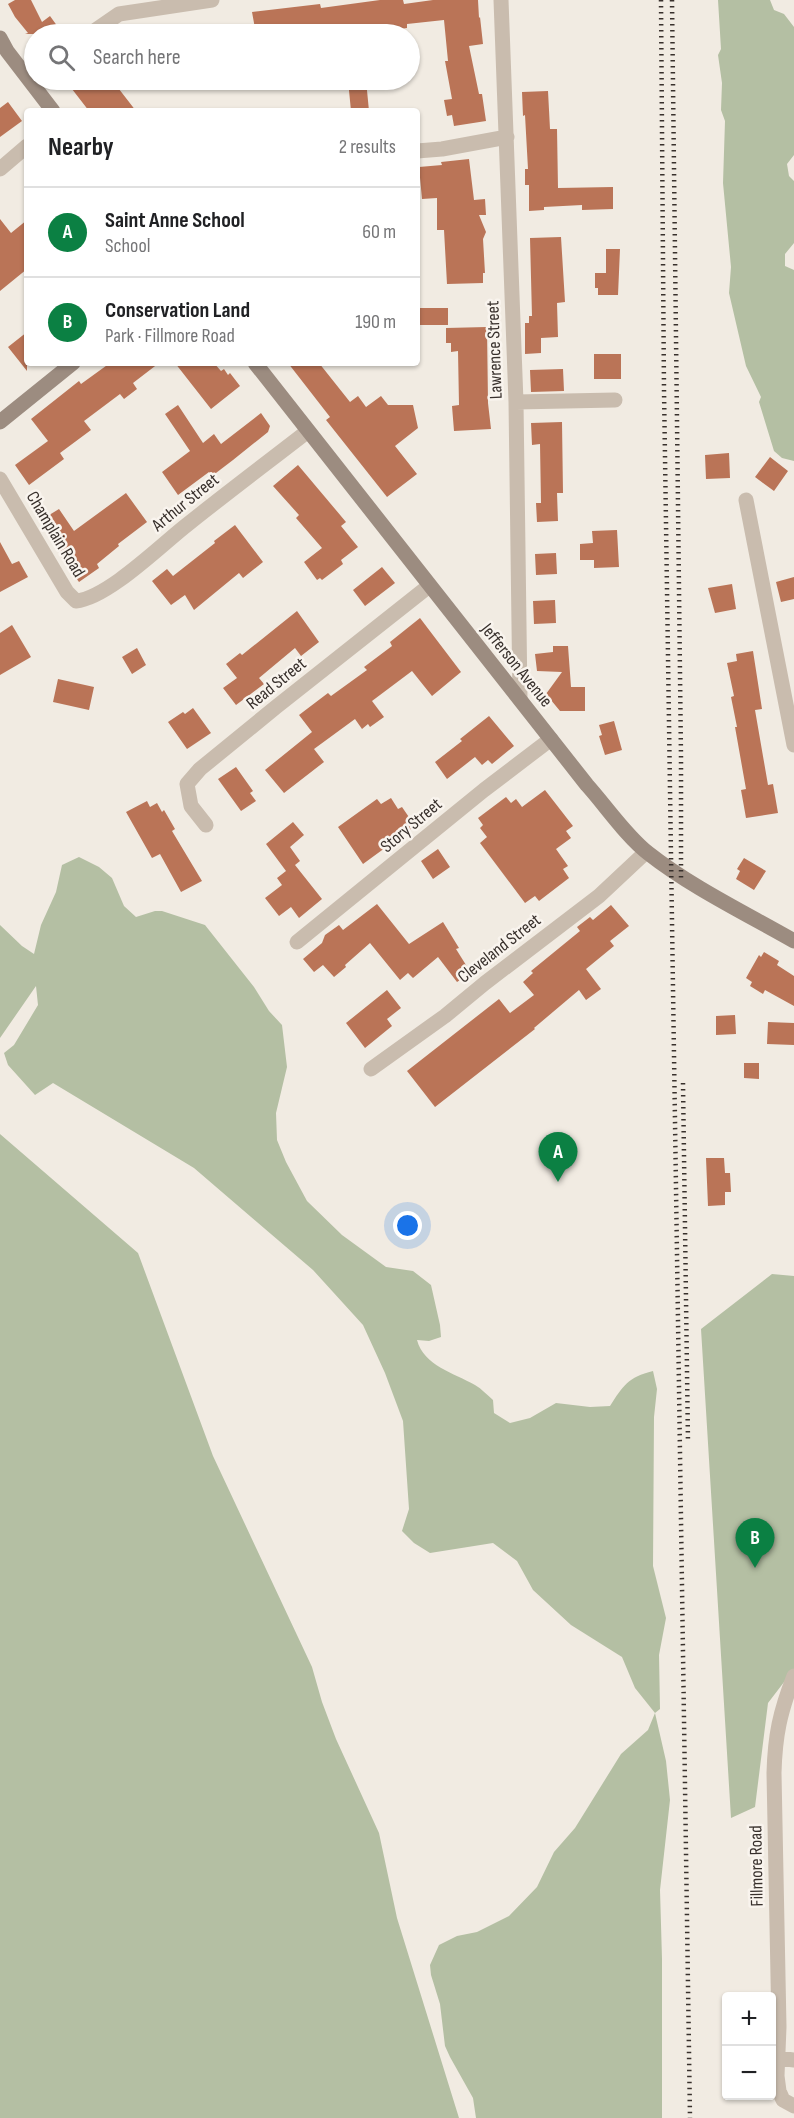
<!DOCTYPE html>
<meta charset="utf-8">
<style>
:root{--surface:#fff;--page:#f6f6f6;--text:#202124;--muted:#757577;--line:#e0e0e0;--accent:#0b8043}
body{margin:0;font-family:"Sofia Sans Condensed",sans-serif;background:var(--page);color:var(--text)}
.controls{position:absolute;right:18px;bottom:18px;display:grid;overflow:hidden;border-radius:6px;box-shadow:0 2px 4px #0004}
.controls button{width:54px;height:54px;display:grid;place-items:center;padding:0;border:0;border-bottom:2px solid var(--line);background:var(--surface);color:var(--text);font:30px sans-serif}
.you{position:absolute;left:408px;top:1226px;width:21px;height:21px;margin:-15px;border:4px solid #fff;border-radius:50%;background:#1a73e8;box-shadow:0 0 0 9px #1a73e833}
.badge{display:grid;place-items:center;width:39px;height:39px;border-radius:50%;background:var(--accent);color:#fff;font-size:20px;font-weight:700}
.pin{position:absolute;translate:-50% -50px;filter:drop-shadow(0 2px 3px #0008)}
.pin::after{content:'';position:absolute;top:32px;width:21px;height:18px;background:inherit;clip-path:polygon(0 0,100% 0,50% 100%)}
.list{margin:0;padding:0;list-style:none}
h2{display:flex;justify-content:space-between;align-items:center;height:78px;margin:0;padding:0 24px;font-size:26px}
h2 small{font-size:20px;font-weight:400;color:var(--muted)}
.list li{display:grid;grid-template-columns:39px 1fr auto;gap:18px;align-items:center;box-sizing:border-box;height:90px;padding:0 24px;border-top:2px solid var(--line)}
.list b{display:block;font-size:22px;white-space:nowrap}
.list p{margin:0;font-size:20px;white-space:nowrap;color:var(--muted)}
.list em{font-size:20px;font-style:normal;color:var(--muted)}
.icon{flex:none;width:33px;height:33px;fill:none;stroke:currentColor;stroke-width:2;stroke-linecap:round;stroke-linejoin:round}
.map{position:relative;flex:none;width:794px;height:2118px;overflow:hidden}
.search{position:absolute;background:var(--surface);box-shadow:0 2px 4px #0004;left:24px;top:24px;width:396px;height:66px;display:flex;align-items:center;gap:15px;box-sizing:border-box;padding:0 21px;border-radius:33px;color:var(--muted);font-size:22px}
.panel{position:absolute;background:var(--surface);box-shadow:0 2px 4px #0004;left:24px;top:108px;width:396px;height:258px;border-radius:6px}
.map>svg:first-child{display:block}
</style>
<div class="map">
<svg width="794" height="2118" viewBox="0 0 794 2118">
<rect width="100%" height="100%" fill="#f1ebe2"/>
<path fill="#b4bfa3" d="M718,0h52l4,10 10,4 10,13v128l-7,9 2,12 5,5v62l-9,11v12l9,4v191l-12,-3 -8,-7 -15,-49 2,-5 -15,-31 -17,-73 2,-26 -8,-84 2,-62 -4,-11 1,-27 -4,-28 3,-6z
M79,857l20,10 13,11 12,28 12,11 19,-6h7l43,14 49,62 15,24 13,14 5,42 -11,46 1,27 9,22 21,39 35,34 44,32 27,4 18,14 9,40 1,12 -12,4 -12,-1c7,26 37,33 58,45 7,4 12,10 18,15l1,13 16,10 20,-5 26,-15 34,4 20,-1c13,-20 18,-29 43,-35l4,18 -3,28 -1,149 13,52 -7,37 1,54 -5,4 11,48 4,39 -10,90 2,69v159h-186l-3,-20 -23,-41 -5,-11 -5,-42 -9,-29 -1,-10 9,-20 18,-9 20,-4 32,-16 28,-29 17,-35 21,-24 46,-74 27,-24 7,-17 -20,-25 -13,-31 -51,-32 -38,-35 -16,-29 -24,-18 -63,10 -16,-10 -12,-12 7,-22 -6,-88 -18,-48 -22,-48 -50,-55 -119,-102 -141,-85 -18,12 -27,-30 -4,-12 10,-8 24,-40 -2,-19 -36,52v-113l22,21 12,8 7,-29 15,-33 6,-27z
M0,1134l138,119 75,203 99,211 10,35 14,37 43,94 18,85 62,200h-459z
M772,1274l22,2v393l-26,34 -13,104 -24,11 -30,-489z"/>
<path fill="#ba7457" d="M15,0h16l11,22 8,-6 13,18h-38l3,-1 -13,-16 -7,-13z
M380,0h23l1,4 29,-4h45l1,18 1,-1 3,27 -14,2 10,48h3l4,27 -32,5 -2,-11 -5,1 -3,-16 8,-1 -7,-38h3l-4,-41 -37,4v4l-41,6h-110l-4,-22 68,-8 1,4z
M65,80h47l24,31h-47z
M348,80h18l3,31h-18z
M548,91l2,38h7l1,59 55,-1v22l-31,1v-5l-38,2v3l-15,1v-26h-4v-16h3l-3,-54 -2,1 -1,-24z
M8,102l14,19 -22,16v-29z
M469,159l5,41 11,-1 1,16h-7l7,17 -3,7 2,34h-2v10l-36,1 -3,-54h-7v-32l-15,1 -3,-32 23,-2 -1,-3z
M0,219l11,14 16,-13v49l-27,22z
M561,237l4,65 -8,1 1,34 -17,1v15l-16,1v-31h4v-7h3l-2,-78z
M606,249h14l-2,46h-20v-7h-3v-15h11z
M417,308h31v17h-31z
M487,327l1,76 3,26 -37,2 -2,-25 7,-1 -1,-54 -7,1v-9h-5v-15z
M27,332v39l-19,-24z
M594,354h27v25h-27z
M110,363h49l-26,20 4,6 -13,10 -4,-5 -36,27 7,9 -31,23 4,6 -35,26 -14,-20 33,-24 -17,-22 48,-38 2,3z
M175,363h39l7,8 3,-2 4,6 2,-2 10,13 -29,23z
M288,363h31l31,39 8,-6 8,11 15,-11 7,9h25l5,23 -23,18 22,28 -30,23 -61,-77 4,-3z
M563,369l1,22 -33,1 -1,-22z
M178,405l25,38 11,-9 7,10 40,-31 9,13 -2,6 -35,28 -21,16 -3,-4 -31,23 -16,-23 28,-21 -25,-37z
M562,422l1,71h-6l1,28 -21,1 -1,-19h5l-1,-59 -8,1 -1,-22z
M729,453l1,25 -24,1 -1,-24z
M770,457l18,14 -14,20 -19,-14z
M298,465l48,57 -5,4 17,21 -17,13 2,4 -21,16 -2,-2 -3,2 -13,-18 18,-14 -26,-30 3,-3 -26,-29z
M126,493l21,29 -29,22 1,2 -22,18 2,4 -20,14 -18,-25 2,-2 -22,-35 18,-11 15,22z
M235,525l28,37 -20,16 -4,-5 -45,37 -9,-15 -14,10 -19,-24 15,-12 6,7 42,-33 -1,-2z
M617,530l2,37 -25,1v-8h-14v-16l13,-1 -1,-12z
M0,542l12,22 7,-3 9,16 -28,15z
M556,553l1,21 -21,1 -1,-21z
M382,567l13,16 -30,23 -12,-16z
M794,577v22l-13,3 -5,-20z
M732,584l4,25 -21,4 -7,-25z
M555,600l1,23 -22,1 -1,-23z
M297,611l22,31 -18,14 -6,-8 -36,30 5,6 -28,21 -13,-17 14,-10 -11,-14 14,-11 2,2z
M420,618l41,54 -29,24 -20,-25 -40,30 12,16 -14,10 -2,-3 -6,5 -7,-10 -41,30 10,13 -40,31 -19,-23 47,-38 -13,-17 29,-22 3,3 36,-26 -3,-3 28,-21 -2,-4z
M12,625l19,32 -31,18v-42z
M553,646h15l3,41h14v24h-25l-14,-17 16,-22 -25,-1 -2,-17 18,-2z
M137,648l9,17 -14,9 -10,-17z
M753,651l9,58 -7,1 13,75 5,-1 5,29 -32,5 -5,-28 5,-1 -11,-62h2l-6,-30 3,-1 -7,-33 10,-2 -1,-7z
M58,679l36,8 -5,23 -36,-8z
M193,708l18,25 -24,16 -19,-27 15,-10 2,2z
M489,716l25,30 -22,18 -4,-4 -6,5 -7,-8 -28,22 -12,-17 27,-21 -2,-2z
M614,721l8,29 -17,5 -6,-19 3,-1 -3,-10z
M236,767l17,24 -3,2 6,8 -15,10 -23,-32z
M545,790l28,36 -7,5 5,7 -15,11 12,17 -5,3 6,9 -30,23 -4,-5 -10,7 -45,-60 7,-6 -7,-9 3,-3 -5,-7 28,-21 5,6 5,-4 6,8z
M391,798l7,11 4,-2 13,19 -52,38 -25,-37 39,-28 4,5z
M147,801l3,6 7,-4 5,9 2,-2 11,19 -3,2 30,50 -21,11 -21,-38 -8,4 -26,-46z
M293,822l11,13 -14,12 10,14 -5,4 27,34 -23,19 -8,-11 -12,9 -14,-18 17,-13 -5,-7 9,-7 -20,-27z
M438,849l12,18 -17,12 -12,-18z
M744,858l22,13 -12,19 -18,-11 4,-8 -3,-2z
M377,904l32,40 34,-22 16,26 -3,1 15,24 -14,9 -19,-25 -25,21 -5,-5 -8,7 -30,-37 -25,22 1,2 -12,10 -11,-12 -9,7 -11,-13 19,-16 3,-8 14,-10 4,5z
M611,905l18,21 -19,15 4,5 -28,23 15,20 -15,11 -7,-10 -45,38 1,1 -100,78 -28,-36 92,-72 11,14 24,-18 -11,-13 10,-9 -2,-2 49,-40 -3,-4 13,-10 3,3z
M764,952l15,9 -2,4 17,11v30l-29,-16 -2,4 -13,-8 2,-4 -6,-4 13,-23 2,2z
M387,990l14,18 -14,11 5,7 -27,22 -19,-25z
M735,1015l1,19 -20,1v-19z
M768,1022l26,1v22l-27,-1z
M744,1063h15v16l-15,-1z
M706,1158h18l1,15h5l1,19h-6v13l-17,1z"/>
<g fill="none" stroke-linecap="round" stroke-linejoin="round">
<path stroke="#c9bcae" stroke-width="15" d="M501,0l15,402 4,297
M90,34l29,-20 93,-14
M417,151l25,-2 65,-12
M0,169l27,-23
M516,402l99,-2
M0,479l67,113 9,9c32,-3 86,-57 112,-77 40,-32 80,-62 120,-93
M746,500l48,245
M206,825l-15,-19 -4,-22 13,-15 76,-62 153,-121
M297,942l187,-152 67,-51
M371,1069l74,-53 40,-33 114,-87 47,-44
M794,1676c-14,36 -19,59 -20,97l5,254 -2,49 2,15 4,9 11,6
M779,2058l15,2"/>
<path stroke="#9c8c80" stroke-width="15" d="M0,38l7,13 46,60
M255,363l332,422c19,21 39,51 61,68 43,34 99,61 146,88
M0,422l73,-59"/>
<path stroke="#38302c" stroke-width="4.5" stroke-dasharray="1.5 4.5" stroke-linecap="butt" d="M661,0l3,390 26,1728
M672,0l9,758v124
M683,1083l5,360"/>
</g>
<g text-anchor="middle" stroke-width="5" stroke-linejoin="round" paint-order="stroke">
<g font-size="18" fill="#38302c" stroke="#f9f4ee">
<text transform="translate(494 350) rotate(-92)" y="6">Lawrence Street</text>
<text transform="translate(185 502) rotate(-39)" y="6">Arthur Street</text>
<text transform="translate(56 534) rotate(59)" y="6">Champlain Road</text>
<text transform="translate(517 665) rotate(51)" y="6">Jefferson Avenue</text>
<text transform="translate(276 683) rotate(-39)" y="6">Read Street</text>
<text transform="translate(411 825) rotate(-40)" y="6">Story Street</text>
<text transform="translate(499 948) rotate(-38)" y="6">Cleveland Street</text>
<text transform="translate(756 1866) rotate(-91)" y="6">Fillmore Road</text>
</g>
</g>
</svg>
<div class="controls">
<button>+</button>
<button>−</button>
</div>
<div class="you"></div>
<div class="pin badge" style="left:558px;top:1182px">A</div>
<div class="pin badge" style="left:755px;top:1568px">B</div>
<div class="search"><svg class="icon" aria-label="search" viewBox="0 0 24 24"><circle cx="10" cy="10" r="6"/><path d="M15 15l6 6"/></svg>Search here</div>
<section class="panel">
<h2>Nearby<small>2 results</small></h2>
<ul class="list">
<li><span class="badge">A</span><div><b>Saint Anne School</b><p>School</p></div><em>60 m</em></li>
<li><span class="badge">B</span><div><b>Conservation Land</b><p>Park · Fillmore Road</p></div><em>190 m</em></li>
</ul>
</section>
</div>
